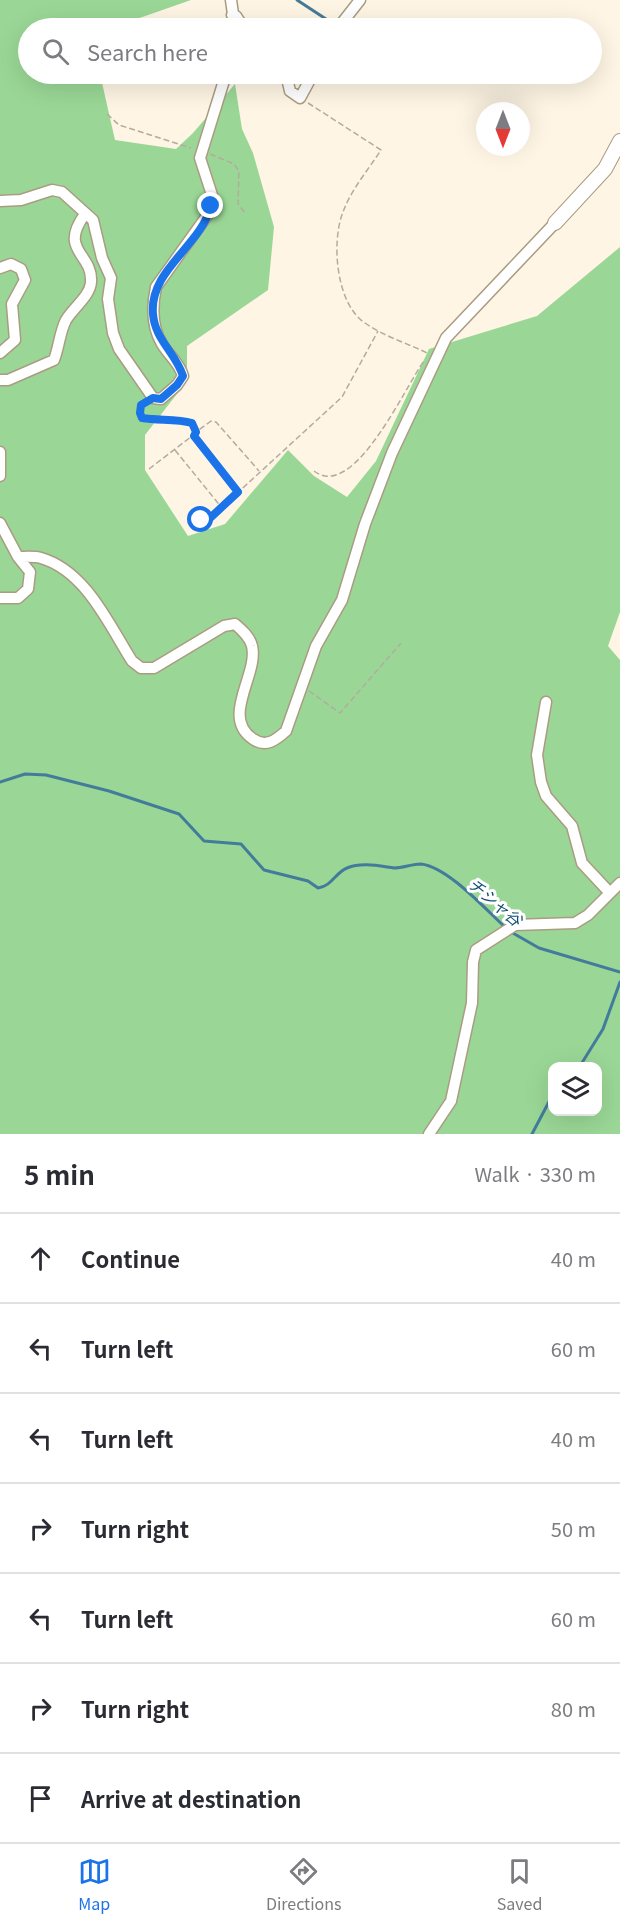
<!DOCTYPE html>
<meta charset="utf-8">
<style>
:root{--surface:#fff;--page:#f2f2f3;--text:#2b2b33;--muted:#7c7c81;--line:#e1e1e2;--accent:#1a73e8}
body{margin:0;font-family:Georgia,"Noto Sans JP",serif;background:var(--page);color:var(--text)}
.controls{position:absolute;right:18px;bottom:18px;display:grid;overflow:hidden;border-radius:12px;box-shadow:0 6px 24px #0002}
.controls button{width:54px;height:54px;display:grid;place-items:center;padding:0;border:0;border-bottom:2px solid var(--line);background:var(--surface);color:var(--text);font:30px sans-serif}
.compass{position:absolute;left:476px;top:102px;width:54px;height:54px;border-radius:50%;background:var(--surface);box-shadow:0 6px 24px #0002;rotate:180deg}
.stop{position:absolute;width:18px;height:18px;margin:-14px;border:4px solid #1a73e8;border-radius:50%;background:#fff}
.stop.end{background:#1a73e8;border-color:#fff;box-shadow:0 2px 6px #0008}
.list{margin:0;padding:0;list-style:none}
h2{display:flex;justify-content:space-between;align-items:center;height:78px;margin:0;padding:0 24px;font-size:26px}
h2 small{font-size:20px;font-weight:400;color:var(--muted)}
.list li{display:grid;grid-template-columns:39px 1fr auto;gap:18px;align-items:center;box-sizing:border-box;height:90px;padding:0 24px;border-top:2px solid var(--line)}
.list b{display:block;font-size:22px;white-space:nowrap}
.list em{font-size:20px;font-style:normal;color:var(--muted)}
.icon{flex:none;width:33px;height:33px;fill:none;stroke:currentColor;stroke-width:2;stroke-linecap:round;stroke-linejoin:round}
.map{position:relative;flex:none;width:620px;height:1134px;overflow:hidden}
.search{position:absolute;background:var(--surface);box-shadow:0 6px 24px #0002;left:18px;right:18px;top:18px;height:66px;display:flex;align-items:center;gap:15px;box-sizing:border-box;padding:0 21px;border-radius:33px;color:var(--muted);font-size:22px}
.sheet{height:708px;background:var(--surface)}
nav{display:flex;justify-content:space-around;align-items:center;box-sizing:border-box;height:84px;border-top:2px solid var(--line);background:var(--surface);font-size:16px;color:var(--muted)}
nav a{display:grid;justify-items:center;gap:3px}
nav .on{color:var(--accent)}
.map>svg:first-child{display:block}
</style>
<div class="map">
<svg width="620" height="1134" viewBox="0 0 620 1134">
<rect width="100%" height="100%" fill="#fef5e4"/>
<path fill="#9ad796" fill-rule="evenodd" d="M0,0h191l-80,28h-83v46h72l15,66 61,9 17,-16 42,-49 7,45 11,24 21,74 -6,63 -81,56v35l-42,54v35l43,66 37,-12 63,-74 26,26 33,21 29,-36 53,-112 108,-33 83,-69v365l-12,34 12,14v474h-620zM552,1066h46v46h-46z"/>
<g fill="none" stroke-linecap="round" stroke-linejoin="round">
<path stroke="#447b9b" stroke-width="3" d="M297,0l32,21 -1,7
M291,85l10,-11
M0,782l25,-8 21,1 63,16 70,23 25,27 37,3 23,26 44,11 10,7c14,-2 17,-15 29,-20 15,-6 32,-2 47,0 9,0 18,-4 27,-4 27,3 65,46 85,64
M511,932l28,16 81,24
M580,1066l23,-37 17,-47
M532,1134l20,-38"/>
<defs>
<path id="minor" d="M231,0l4,28
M232,15l4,1 8,12
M338,28l22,-28
M286,74l4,17 10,7 13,-24
M0,201l21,-1 31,-10 10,2 31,28 9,38 9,20 -3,21 5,34 6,16 34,49 8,1 16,-14 6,-9c-4,-14 -14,-20 -21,-32 -11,-18 -10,-38 -6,-57l53,-74 3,-18 -12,-37 26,-84
M0,268l11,-4 10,5 4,11 -13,24 3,36 -15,13
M0,380h8l46,-20c5,-13 6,-29 12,-40 8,-13 24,-24 25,-38 2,-29 -33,-31 -6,-68
M0,452v24
M0,523l18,34 12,15 -2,17 -10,9h-18
M18,557c7,0 16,-1 23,1 45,13 68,67 91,103l9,7h13l70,-42 11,-2c7,6 15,13 17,22 7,28 -32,71 1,93 13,9 23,1 33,-8l30,-85 26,-46 23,-76 27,-71 54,-115 109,-115
M546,702l-9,53 4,27 5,14 26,30 10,37 28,30
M429,1134l22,-33 21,-98 1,-41 3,-12 39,-25 60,-2 13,-8 32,-32"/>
<path id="tertiary" d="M555,223l50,-54 15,-28"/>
</defs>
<use href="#minor" stroke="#aa9c82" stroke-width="13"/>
<use href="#tertiary" stroke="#aa9c82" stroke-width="16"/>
<path stroke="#b3ac9d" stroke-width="1.5" stroke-dasharray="6 3" stroke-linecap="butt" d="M308,103l73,47c-13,20 -30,40 -38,62 -12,30 -7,92 22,111 18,13 42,20 62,30
M107,114l12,11 72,23
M210,154l24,10 5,7 -1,33 8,10
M144,403l-3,2 -1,8 3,5 49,5 4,9 15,-11 5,1 43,49
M194,436l44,55
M175,450l47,58
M149,469l47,-36
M314,471c40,31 92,-86 110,-110
M201,520l8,-1 133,-122 36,-66
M309,691l31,22 61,-70"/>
<use href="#minor" stroke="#fff" stroke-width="10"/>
<use href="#tertiary" stroke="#fff" stroke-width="14"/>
</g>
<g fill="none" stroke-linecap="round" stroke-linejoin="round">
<path stroke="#1a73e8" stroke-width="8" d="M201,520l8,-1 29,-27 -44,-56 2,-4 -4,-9c-16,-5 -33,-2 -50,-5l-2,-5 1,-8 12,-7 8,1 16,-14 6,-9c-7,-23 -28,-36 -30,-62 -4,-44 48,-68 58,-108"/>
</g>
<g text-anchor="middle" stroke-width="6" stroke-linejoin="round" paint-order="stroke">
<g font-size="16" font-style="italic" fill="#0f4e71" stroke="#fff">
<text transform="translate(495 902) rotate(40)" y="6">チシャ谷</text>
</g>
</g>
</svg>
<div class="controls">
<button><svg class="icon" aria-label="layers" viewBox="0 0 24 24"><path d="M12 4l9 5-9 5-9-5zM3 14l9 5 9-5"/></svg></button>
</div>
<svg class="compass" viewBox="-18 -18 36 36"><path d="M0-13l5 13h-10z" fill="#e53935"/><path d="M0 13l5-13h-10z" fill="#7c7c81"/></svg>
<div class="stop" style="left:201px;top:520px"></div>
<div class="stop end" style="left:211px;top:206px"></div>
<div class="search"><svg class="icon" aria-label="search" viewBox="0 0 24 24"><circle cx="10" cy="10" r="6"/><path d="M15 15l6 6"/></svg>Search here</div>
</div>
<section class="sheet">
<h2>5 min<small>Walk · 330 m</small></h2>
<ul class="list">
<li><svg class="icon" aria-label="ahead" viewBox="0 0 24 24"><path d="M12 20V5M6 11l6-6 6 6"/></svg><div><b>Continue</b></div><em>40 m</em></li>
<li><svg class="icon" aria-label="left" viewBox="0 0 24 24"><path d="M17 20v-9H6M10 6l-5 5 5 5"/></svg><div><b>Turn left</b></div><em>60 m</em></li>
<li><svg class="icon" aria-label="left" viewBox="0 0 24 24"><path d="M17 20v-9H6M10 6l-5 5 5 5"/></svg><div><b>Turn left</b></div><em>40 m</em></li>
<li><svg class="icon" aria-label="right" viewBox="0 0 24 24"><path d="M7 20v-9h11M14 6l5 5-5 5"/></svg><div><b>Turn right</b></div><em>50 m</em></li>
<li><svg class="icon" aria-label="left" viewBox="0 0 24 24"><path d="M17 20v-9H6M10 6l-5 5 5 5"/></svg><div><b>Turn left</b></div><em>60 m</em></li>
<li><svg class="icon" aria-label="right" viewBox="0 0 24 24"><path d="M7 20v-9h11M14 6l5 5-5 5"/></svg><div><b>Turn right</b></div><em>80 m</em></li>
<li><svg class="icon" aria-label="arrive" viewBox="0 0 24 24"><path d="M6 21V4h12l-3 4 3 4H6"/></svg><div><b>Arrive at destination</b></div></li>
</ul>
</section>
<nav>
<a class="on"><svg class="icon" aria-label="map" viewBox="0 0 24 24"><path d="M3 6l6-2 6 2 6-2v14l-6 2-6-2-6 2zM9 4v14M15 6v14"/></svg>Map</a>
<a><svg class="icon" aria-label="directions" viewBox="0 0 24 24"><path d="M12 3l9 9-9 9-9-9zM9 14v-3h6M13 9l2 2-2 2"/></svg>Directions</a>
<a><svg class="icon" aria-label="saved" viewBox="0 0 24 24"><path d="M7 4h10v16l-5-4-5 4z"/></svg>Saved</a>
</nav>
